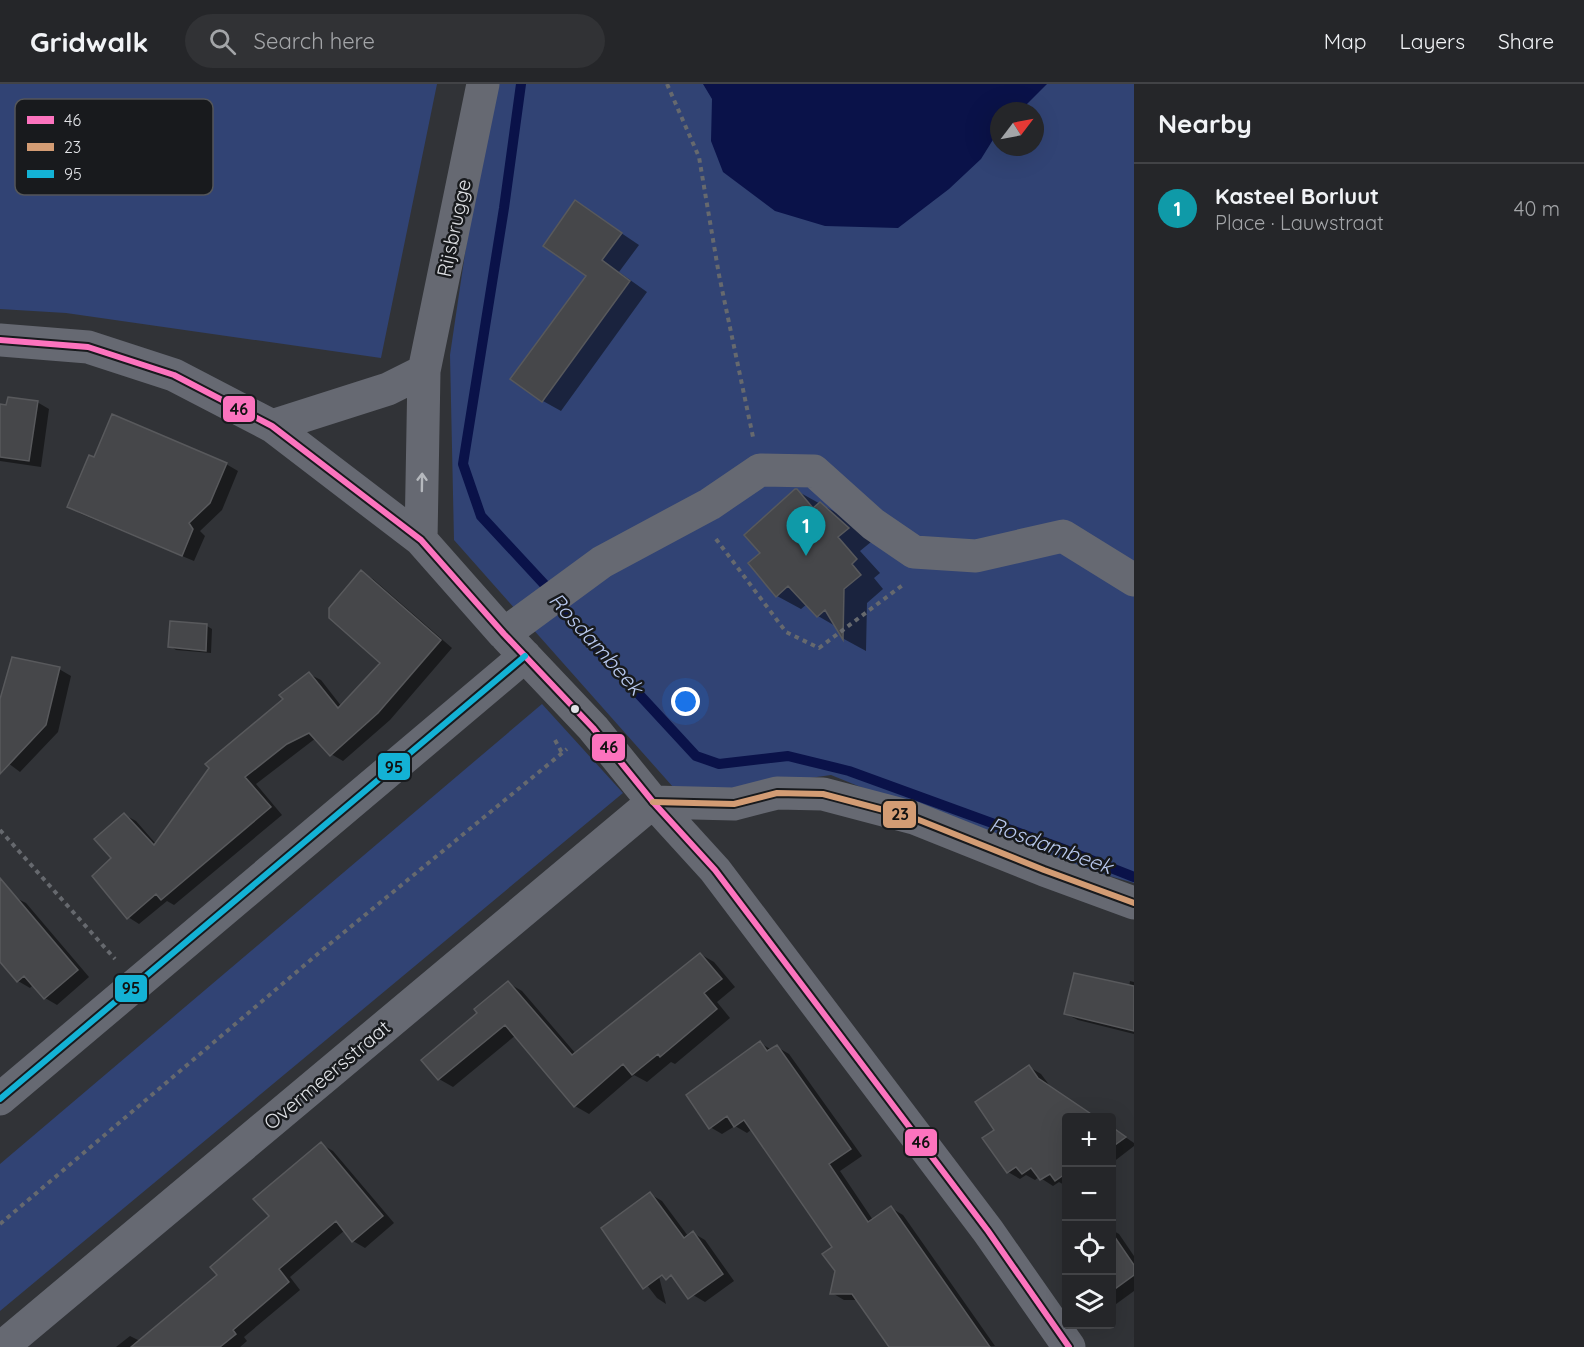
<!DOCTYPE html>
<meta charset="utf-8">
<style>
:root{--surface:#252629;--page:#313235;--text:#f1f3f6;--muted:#a3a5a8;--line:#424346;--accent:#a3a5a9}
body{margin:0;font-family:Quicksand,sans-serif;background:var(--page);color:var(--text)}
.controls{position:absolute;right:18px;bottom:18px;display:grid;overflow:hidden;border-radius:6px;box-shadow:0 6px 24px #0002}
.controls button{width:54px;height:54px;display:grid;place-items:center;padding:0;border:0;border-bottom:2px solid var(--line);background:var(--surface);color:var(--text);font:30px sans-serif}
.compass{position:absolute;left:990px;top:18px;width:54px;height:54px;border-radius:50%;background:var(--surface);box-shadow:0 6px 24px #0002;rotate:58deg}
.you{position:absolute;left:686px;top:618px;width:21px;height:21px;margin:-15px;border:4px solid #fff;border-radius:50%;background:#1a73e8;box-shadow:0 0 0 9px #1a73e833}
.badge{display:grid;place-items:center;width:39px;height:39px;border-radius:50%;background:var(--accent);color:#fff;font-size:20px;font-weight:700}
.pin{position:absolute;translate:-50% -50px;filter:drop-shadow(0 2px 3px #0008)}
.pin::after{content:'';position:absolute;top:32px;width:21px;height:18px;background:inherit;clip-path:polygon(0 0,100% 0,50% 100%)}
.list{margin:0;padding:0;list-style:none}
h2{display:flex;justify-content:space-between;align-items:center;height:78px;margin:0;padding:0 24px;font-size:26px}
h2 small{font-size:20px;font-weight:400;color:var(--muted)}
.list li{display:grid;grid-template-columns:39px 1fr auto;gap:18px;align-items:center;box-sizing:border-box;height:90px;padding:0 24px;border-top:2px solid var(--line)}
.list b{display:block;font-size:22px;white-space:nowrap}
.list p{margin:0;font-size:20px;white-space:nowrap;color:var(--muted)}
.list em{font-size:20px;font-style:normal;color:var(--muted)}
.icon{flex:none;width:33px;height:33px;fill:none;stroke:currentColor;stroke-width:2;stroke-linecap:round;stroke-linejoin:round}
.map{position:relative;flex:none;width:1134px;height:1263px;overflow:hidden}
header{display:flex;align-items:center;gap:36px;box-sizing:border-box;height:84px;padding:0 30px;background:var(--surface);border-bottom:2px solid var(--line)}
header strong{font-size:28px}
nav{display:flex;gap:33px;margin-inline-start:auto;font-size:21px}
.search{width:420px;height:54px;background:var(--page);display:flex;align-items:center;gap:15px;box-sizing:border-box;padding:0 21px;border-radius:33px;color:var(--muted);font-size:22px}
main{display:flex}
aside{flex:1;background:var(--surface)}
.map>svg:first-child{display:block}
</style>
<header>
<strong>Gridwalk</strong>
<div class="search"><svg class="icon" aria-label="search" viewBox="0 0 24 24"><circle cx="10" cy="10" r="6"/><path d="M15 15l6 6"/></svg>Search here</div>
<nav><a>Map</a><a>Layers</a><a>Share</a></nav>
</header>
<main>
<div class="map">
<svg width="1134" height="1263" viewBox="0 0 1134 1263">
<rect width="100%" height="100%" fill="#313337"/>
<path fill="#314374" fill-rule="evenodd" d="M0,0h437l-56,274 -315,-45 -66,-4z
M490,0h644v799l-123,-35 -180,-73 -150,21 -227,-256 -4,-185zM999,27h36v36h-36z
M542,620l81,89 -623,518v-147z"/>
<path fill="#0a1249" d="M703,0h344l-27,27h-21v19l-18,29 -32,30 -51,39 -73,-2 -50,-15 -52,-39 -12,-31 1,-42z"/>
<path fill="#0007" d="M575,118l64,43 -20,27 28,20 -86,119 -18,-10 45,-126z
M37,318l12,7 -8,58 -41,-6v-55z
M226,380l12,7 -16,39 -22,21 5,5 -11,25 -113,-47 -12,-7z
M797,407l47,26 27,25 -11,9 20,22 -6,5 9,11 -16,14 -1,48 -22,-12 -7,-12 -19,-11 -11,-12 -6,5 -24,-13 -15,-43z
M361,488l12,7 79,69 -62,72 -47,41 -12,-7 -15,-16 -60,46 26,31 -108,90 -7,-4 -28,23 -11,-7 -15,-59 12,-43 11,6 20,23 153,-170 12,6 21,27 40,-44z
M207,542l5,3 -1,24 -35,-3 -6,-4z
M59,585l12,7 -13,56 -38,40 -20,-15v-57z
M14,813l12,6 63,74 -32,28 -12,-7 -11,-14 -4,4 -12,-7 -18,-21v-51z
M700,870l14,8 21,25 -18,15 13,16 -55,46 -4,-2 -24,20 -13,-7 -45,39 -14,-8 -59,-71 -63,52 -14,-8 40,-66 29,-30 14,8 54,63z
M1130,897l4,1v52l-56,-14 -12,-6 63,-27z
M760,959l12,7 5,-3 12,7 73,102 -22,15 33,49 18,-12 12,7 92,131 -105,1 -32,-47h-14l-12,-7 4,-23 -2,-23 -82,-118 -5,4 -12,-7 -13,8 -12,-7z
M1029,983l12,7 9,12 46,32h-30v68l-7,-4 -6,4 -14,-9 -4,3 -9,-5 -6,4 -12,-7 -12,-42z
M1112,1044l22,15v3l-22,17z
M321,1060l12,7 61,72 -29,25 -12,-7 -8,-11 -55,47 10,13 -56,47 3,4 -7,6h-124l14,-11 10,5 79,-66 53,-59z
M650,1110l12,7 26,35 5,-3 12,7 29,41 -29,21 -12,-7 -40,-42 13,51 -9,-6 -54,-70z
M1112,1146l7,4 15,22v35l-22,16z"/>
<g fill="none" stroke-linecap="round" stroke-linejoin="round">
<path stroke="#0a1249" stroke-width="10" d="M521,0l-17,124 -41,256 18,52 63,68 31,41 121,131 23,8 69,-8 61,15 209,76 76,30"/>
</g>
<path fill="#46474a" stroke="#58595c" stroke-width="1.5" d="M575,116l47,33 -20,27 28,21 -88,121 -32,-23 76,-103 -43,-30z
M8,313l30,4 -9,60 -29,-4v-53l6,1z
M112,330l115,49 -17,40 -21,20 4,6 -11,27 -115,-49 22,-52 5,2z
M795,405h2l16,19 7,-6 29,26 -11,9 19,22 -5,5 9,11 -17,14 -1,51 -18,-30 -8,7 -29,-31 -12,11 -28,-34 12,-10 -16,-18z
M361,486l80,70 -63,73 -48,43 -21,-23 -22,11 -42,33 26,30 -110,93 -5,-6 -29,25 -35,-43 19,-18 -17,-19 30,-26 30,32 55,-77 -4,-4 78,-65 -4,-4 30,-23 29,36 42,-45 -51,-45v-10z
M170,537l37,3 -1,27 -38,-4z
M12,573l48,10 -14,58 -46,49v-75z
M0,794l78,92 -34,29 -20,-23 -7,6 -17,-20z
M700,869l22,26 -18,14 13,16 -57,48 -2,-3 -26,21 -9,-11 -49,43 -69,-82 -67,55 -17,-20 56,-47 -3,-4 34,-28 64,74z
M1074,889l60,13v45l-70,-17z
M760,957l7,10 10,-6 74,104 -22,15 39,58 23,-16 99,141h-101l-37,-53h-22l5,-23 -13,-17 10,-7 -88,-127 -10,7 -7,-11 -18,13 -23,-34z
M1029,981l9,13 59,40h-31v58l-1,-2 -10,7 -5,-7 -10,6 -9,-12 -9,6 -6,-7 -9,6 -25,-35 12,-8 -19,-28z
M1112,1043l14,10 -14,10z
M321,1058l62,74 -31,26 -16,-21 -57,48 10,13 -56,48 3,4 -16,13h-89l86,-72 -7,-8 59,-51 -16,-17z
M650,1108l34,46 9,-7 30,43 -35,25 -17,-24 -5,5 -4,-5 -19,14 -42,-61z
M1112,1149l22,32v10l-22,16z"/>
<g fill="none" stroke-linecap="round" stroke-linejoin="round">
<path stroke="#66696e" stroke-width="4" stroke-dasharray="4.5 4.5" stroke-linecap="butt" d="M667,0l32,73 20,118 34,162
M716,455l70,93 33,16 85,-64
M555,656l7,13
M0,746l115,129
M0,1140l320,-272 247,-203"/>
<path stroke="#666972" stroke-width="33" d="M0,256l88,7 86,28 98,51 149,114 83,94 89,94 60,74 62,68 273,361 81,116
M272,342l116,-37 36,-18
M421,456l3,-169 59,-287
M504,550l98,-72 108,-58 50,-34 54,1 59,53 41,28 62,4 87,-20 71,44
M653,718l81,2 43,-11 46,1 91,24 130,52 90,33
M0,1015l525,-443
M2,1263l651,-545"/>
<defs>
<path id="bus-1" d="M0,256l88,7 86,28 98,51 149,114 83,94 89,94 60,74 62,68 273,361 81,116"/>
<path id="bus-2" d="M653,718l81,2 43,-11 46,1 91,24 130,52 90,33"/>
<path id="bus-3" d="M0,1015l525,-443"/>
</defs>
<use href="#bus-1" stroke="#181a1d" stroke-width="10"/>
<use href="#bus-2" stroke="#181a1d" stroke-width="10"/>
<use href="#bus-3" stroke="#181a1d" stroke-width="10"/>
<use href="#bus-1" stroke="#fc73be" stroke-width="6"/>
<use href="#bus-2" stroke="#d39c74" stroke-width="6"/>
<use href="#bus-3" stroke="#13b2d5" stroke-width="6"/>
</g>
<defs><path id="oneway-shaft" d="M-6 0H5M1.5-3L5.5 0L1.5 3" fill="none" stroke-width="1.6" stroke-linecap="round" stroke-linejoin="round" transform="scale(1.5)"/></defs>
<use stroke="#b5b8bd" href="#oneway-shaft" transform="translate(422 398) rotate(-89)"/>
<circle fill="#e0e2e6" stroke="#181a1d" stroke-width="2" cx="575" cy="625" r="5"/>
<g text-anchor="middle" stroke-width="5" stroke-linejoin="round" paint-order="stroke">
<g font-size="20" fill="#e0e2e6" stroke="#181a1d">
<text transform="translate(454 144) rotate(-78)" y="7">Rijsbrugge</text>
<text transform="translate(327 991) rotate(-40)" y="7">Overmeersstraat</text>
</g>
<g font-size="21" font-style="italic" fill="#b8c8ee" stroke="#181a1d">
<text transform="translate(596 560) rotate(48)" y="7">Rosdambeek</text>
<text transform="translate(1051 762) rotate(20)" y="7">Rosdambeek</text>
</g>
</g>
<rect x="15" y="15" width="198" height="96" rx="9" fill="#181a1d" stroke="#545659" stroke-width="1.5"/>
<rect x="27" y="32" width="27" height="8" fill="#fc73be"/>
<rect x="27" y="59" width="27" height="8" fill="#d39c74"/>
<rect x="27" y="86" width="27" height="8" fill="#13b2d5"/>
<g font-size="16" fill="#e0e2e6">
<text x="64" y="42">46</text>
<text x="64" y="69">23</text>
<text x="64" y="96">95</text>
</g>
<g stroke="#181a1d" stroke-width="2">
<rect x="222" y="311" width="34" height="28" rx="6" fill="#fc73be"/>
<rect x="591" y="649" width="35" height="29" rx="6" fill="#fc73be"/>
<rect x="377" y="668" width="34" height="29" rx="6" fill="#13b2d5"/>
<rect x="882" y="716" width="35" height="29" rx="6" fill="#d39c74"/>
<rect x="114" y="890" width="34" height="29" rx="6" fill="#13b2d5"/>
<rect x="904" y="1044" width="34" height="29" rx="6" fill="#fc73be"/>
</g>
<g font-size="16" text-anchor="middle" font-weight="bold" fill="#111">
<text x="239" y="331">46</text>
<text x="609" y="669">46</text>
<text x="394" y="689">95</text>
<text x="900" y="736">23</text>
<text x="131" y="910">95</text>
<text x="921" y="1064">46</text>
</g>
</svg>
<div class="controls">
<button>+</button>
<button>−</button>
<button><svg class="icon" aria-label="locate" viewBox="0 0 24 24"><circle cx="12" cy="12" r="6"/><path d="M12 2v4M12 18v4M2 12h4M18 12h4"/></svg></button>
<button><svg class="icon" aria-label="layers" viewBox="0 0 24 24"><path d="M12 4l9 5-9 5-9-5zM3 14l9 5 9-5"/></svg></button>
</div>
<svg class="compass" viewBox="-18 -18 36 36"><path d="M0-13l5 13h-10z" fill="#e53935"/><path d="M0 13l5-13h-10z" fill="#a3a5a8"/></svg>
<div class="you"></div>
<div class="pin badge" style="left:806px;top:472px;background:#0f9aa8">1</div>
</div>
<aside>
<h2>Nearby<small></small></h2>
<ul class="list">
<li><span class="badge" style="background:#0f9aa8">1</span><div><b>Kasteel Borluut</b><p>Place · Lauwstraat</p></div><em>40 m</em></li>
</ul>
</aside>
</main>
